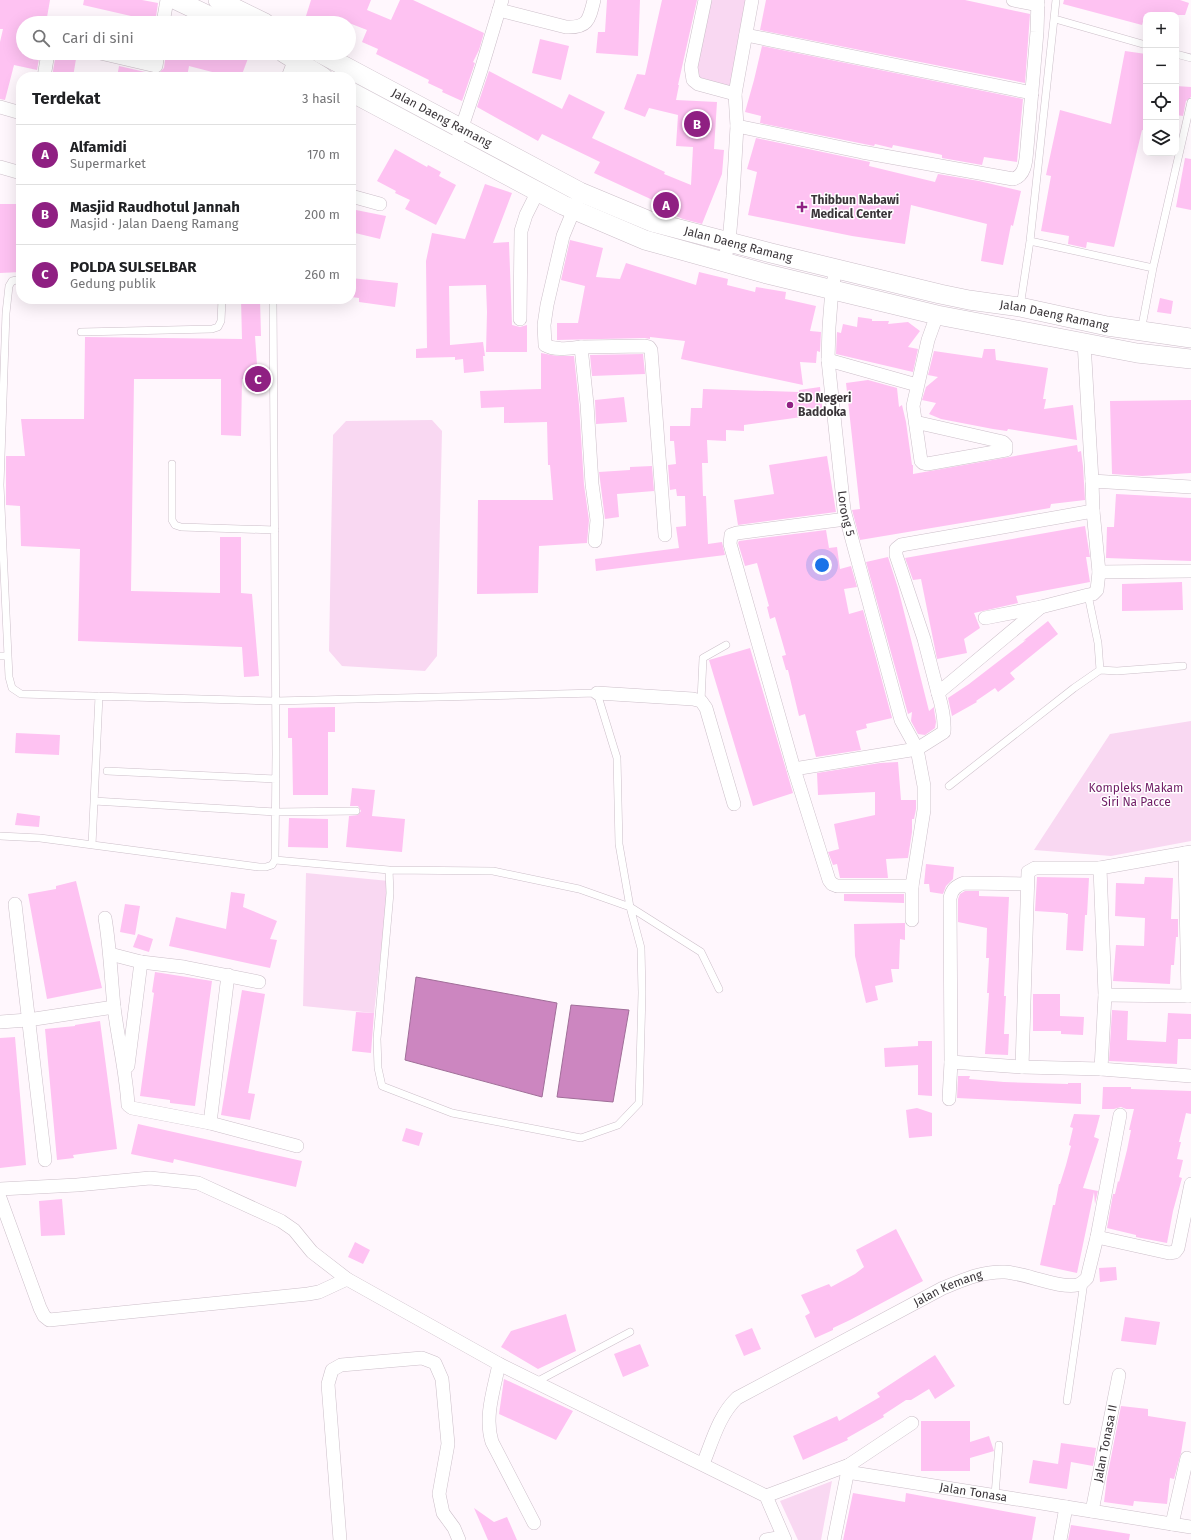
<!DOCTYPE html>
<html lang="id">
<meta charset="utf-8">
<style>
:root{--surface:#fff;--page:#f2f2f2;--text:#202124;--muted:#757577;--line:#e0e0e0;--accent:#8f2082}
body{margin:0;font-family:"Fira Sans",sans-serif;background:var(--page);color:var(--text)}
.controls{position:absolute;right:12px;top:12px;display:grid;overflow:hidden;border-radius:8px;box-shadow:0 4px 16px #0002}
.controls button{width:36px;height:36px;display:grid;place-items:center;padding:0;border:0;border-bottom:1px solid var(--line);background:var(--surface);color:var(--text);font:20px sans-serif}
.you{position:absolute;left:822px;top:565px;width:14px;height:14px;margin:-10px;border:3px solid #fff;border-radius:50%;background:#1a73e8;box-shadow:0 0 0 6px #1a73e833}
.badge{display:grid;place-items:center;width:26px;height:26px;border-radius:50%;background:var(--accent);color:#fff;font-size:13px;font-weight:700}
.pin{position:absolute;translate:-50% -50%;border:2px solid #fff;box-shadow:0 1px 4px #0006}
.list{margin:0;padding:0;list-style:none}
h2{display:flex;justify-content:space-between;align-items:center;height:52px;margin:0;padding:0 16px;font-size:17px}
h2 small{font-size:13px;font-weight:400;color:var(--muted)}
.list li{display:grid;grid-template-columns:26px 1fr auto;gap:12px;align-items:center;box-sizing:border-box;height:60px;padding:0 16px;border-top:1px solid var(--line)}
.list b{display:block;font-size:15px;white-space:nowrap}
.list p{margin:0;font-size:13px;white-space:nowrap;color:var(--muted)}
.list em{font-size:13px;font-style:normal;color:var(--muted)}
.icon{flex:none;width:22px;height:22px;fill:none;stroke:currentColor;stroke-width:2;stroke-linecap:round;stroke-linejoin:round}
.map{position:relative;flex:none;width:1191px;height:1540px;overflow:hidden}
.search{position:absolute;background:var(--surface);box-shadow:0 4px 16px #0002;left:16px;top:16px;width:340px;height:44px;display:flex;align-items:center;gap:10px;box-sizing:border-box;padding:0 14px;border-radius:22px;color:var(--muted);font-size:15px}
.panel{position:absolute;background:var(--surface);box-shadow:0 4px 16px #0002;left:16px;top:72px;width:340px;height:232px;border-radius:16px}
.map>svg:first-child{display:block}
</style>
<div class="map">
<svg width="1191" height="1540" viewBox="0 0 1191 1540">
<rect width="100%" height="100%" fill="#fff7fd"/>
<path fill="#f9d8f2" d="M708,0h42l-20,87 -30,-6 -5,-7z
M432,420l10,11 -5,225 -12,15 -83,-5 -13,-15 4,-216 13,-14z
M1191,721v120l-80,15 -77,-6 76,-116z
M306,873l83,8 -15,132 -71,-7z
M832,1481l-11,59h-23l-18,-39z"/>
<path fill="#cc86c0" stroke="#a06e98" d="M416,977l141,26 -15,94 -137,-37z
M571,1005l58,5 -16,92 -56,-5z"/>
<path fill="#fec2f2" d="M0,0h50l-4,23h-23v30h17l-3,17 -23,-5 -9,35 -5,-1v-57l3,-13h-3z
M84,0h58l16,3 -3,20h-26l2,-7 -48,-11z
M311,0h60l-4,10 24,10 9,-20h13l71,33 -5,17 -6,12 2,1 -13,38 -20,-9 1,-2 -15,-7 1,-3 -53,-26 2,-5 -16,-7 5,-12 -18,-7h-23l-20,-7z
M607,0h33l-2,56 -42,-3 2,-21h7z
M662,0h35l-19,85h1l-3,15 41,2 -3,47 10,1 -2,24 -20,50 -19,-5 -28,-12 2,-5 -63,-29 6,-11 -58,-28 -4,7 -61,-34 12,-36 73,38 7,-15 36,18 -13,26 73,34 -1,2 27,11 2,-38 -17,-1 2,-31 -29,-7 -4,9 -21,-8 13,-35 8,1z
M766,0h199l65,14 -5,69 -265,-53z
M1064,0h116l9,3 -4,12h-40l-3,10 -79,-21z
M540,39l29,7 -8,34 -29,-7z
M762,46l261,53 -6,63 -33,-5 -2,8 -40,-7v-3l-4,-1 -45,-9 -1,3 -17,-4 -1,2 -114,-23 1,-7 -16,-4 9,-32z
M1125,51l21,3 -3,24 3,1v52l-4,-1 -28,117 -27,-5 -1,6 -18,-4 1,-8 -28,-5 10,-55 -5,-1 14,-65 51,14z
M56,53h21l-4,24h-21z
M166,53h84l-9,24h-22l1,-3 -31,-8 -2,11h-70l2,-11 35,8 5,-1 5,-5z
M1176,86l15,1v10l-5,4 -3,15 -7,-1z
M756,138l114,24 -1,4 66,16 3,-8 41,7 42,10 -8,35 -2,-1 -8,40 -22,-4 6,-37 -76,-19 -6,39 -53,-8 -104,-21 9,-43 -10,-3z
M395,149l32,18 1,-2 13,7 -2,4 17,9 -20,40 -31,-16 5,-9 -15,-7 1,-2 -19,-10z
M1185,158l6,1v51l-15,-3z
M485,184l27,9 -19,50 16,-1 3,83 8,2 7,-2v27h-41l1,-40 -1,-27 -37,1 1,59 33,-3 2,14h-2l1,15 -20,2 -1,-14 -8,1v-3l-39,1v-9l11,-1 -1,-87 6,-28 33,6z
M0,204h21v68l-21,1z
M351,209l35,7 -6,23 -29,-7z
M570,240l33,8 -7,29 24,2 6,-16 70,22 3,-13 29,7 -1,6 28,7 1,-5 30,5 -1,7 31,7 -6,25 11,1 -1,20 -3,-1 -1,12 -16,-1 3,23 -122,-26 4,-18 -35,-4v2l-5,-1 -88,2v-17h21l7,-37 -24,-6z
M351,278l47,5 -3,24 -36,-5v-4l-8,-1z
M1160,298l13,3 -2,13 -14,-2z
M241,299h19l1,37h-6l3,43h-16l-1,57 -20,-1v-56h-87l-3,212 89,2v-56h21v56l11,1 7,82 -15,1 -2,-30 -164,-6 2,-92 -59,-3 -1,-40 -14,-1v-49h19l-4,-37h63l1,-82 157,2z
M858,317l14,2v2h17l-1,3 20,-2 12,9 -12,16 10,2 -5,23 -77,-18 1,-22 4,1 2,-9 14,3z
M984,349h11l1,11 52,8 -5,31h3l-2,10 29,-4 4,35 -69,-11 -1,2 -14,-2 -52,-10 -12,-5 7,-11 -14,-3 4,-13 12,-10 -10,-2 6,-24 48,7z
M541,353l16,3h17l5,49 5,80 5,35 -2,23 -48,3 -1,47 -61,1 1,-94h75l-3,-35h-2l-1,-43 -43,1v-16l-23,1 -1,-17 61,-2z
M643,354l2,20 -53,2 -2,-21z
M868,380l29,8 2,19 3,-2 4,17 6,43h1v9l164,-29 1,7 3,-1 2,15 2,34 -34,4 -1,4 -190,32 -8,-30 8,-1 -14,-126z
M820,387l3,27 -79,11v6l-18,-1v11l-19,-1 1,23h-6l1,33h3l2,48 14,-2 3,13 -129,16 -1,-12 84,-11 -3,-21 10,-1 -1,-30h-8l-1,-7 -6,1 -2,-25 8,-1 -2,-23h-4v-15h20l1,-18h11l1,-19 96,3v-2z
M624,397l3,25 -31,2 -1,-24z
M1191,400v73l-49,3 -30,-2 -2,-73z
M827,456l9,56 -98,13 -4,-25 40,-6 -5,-29z
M652,466l2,25 -37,3 2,23 -14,2 -6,-47 31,-2v-3z
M1116,494l75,4v63l-85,-3 1,-31h7z
M1085,526l5,31h-4l4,25 -74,14 2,7 -44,10 6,15 -16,11 3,14 -30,6 -16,-80 -8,1 -8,-22z
M826,530l3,18 8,-1 3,22 11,-3 6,21 -13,2 5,25 14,-4 29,108 -26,6 1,4 -11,3 5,19 -45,7 -11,-43 -6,2 -11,-46h-2l-4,-14 4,-1 -4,-14 -7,-24 -5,2 -3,-12 2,-1 -12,-43 -12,3 -7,-23 1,-2z
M888,557l10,31 31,123 5,-4v2l2,13 -1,6 -10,7 -7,-1 -7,-13 1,-9 -4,2 -42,-152z
M1182,582l1,28 -61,1v-27z
M1048,621l10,13 -48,39 5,6 -17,13 -3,-4 -19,13 1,1 -25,14 -4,-18 21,-14 57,-44 -3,1z
M750,648l43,145 -40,13 -44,-146z
M335,707v25h-7v63h-35l-1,-57h-4v-30z
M16,733l44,2 -1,20 -44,-2z
M898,762l3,38h15v9l-2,10h-2v13l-4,26 -22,1 2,19h-48l-3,-14 -4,1 -5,-13 11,-3 -5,-25 41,-9v-23l-57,3 -1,-22 63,-10z
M352,788l23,2 -3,26 33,3 -3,33 -56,-5 3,-31 9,-1 3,-4 -3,-5h-8z
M17,813l23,3 -1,11 -24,-2z
M289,818l39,1v29l-40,-1z
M926,864l28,3 -1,12 -7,7 -3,8 -13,-2 -1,-8h-5z
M1037,877l52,1 -2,37h-2l-2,36 -17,-1 2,-36h-2v-1l-31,-2z
M1145,877l28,1 -2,41h7v18h-2l-2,28h-3l-1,19 -57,-3 3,-36 28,1 1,-28 -30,-2 1,-33 28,1z
M76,881l26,107 -55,11 -19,-105 28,-5v-3z
M965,891h14v5l30,1 -5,99h2l-2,38h5l-1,21 -23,-1 4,-61h-2l2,-35h-3l1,-30 -29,-6v-23l2,-5z
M231,892l14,2 -2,13 34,14 -7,18 7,1 -7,28 -101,-22 7,-29 50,12z
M844,894h60v9l-60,-2z
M125,904l15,2 -5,29 -15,-3z
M905,923v17l-5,-1 -1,30h-8l2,13 -18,4 3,14 -12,3 -11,-47 -1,-32z
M138,934l15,5 -4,13 -16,-5z
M155,972l57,9 -17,125 -25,-3v-3l-30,-4 14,-103 -2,-1z
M242,990l23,4 -17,99 7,1 -5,26 -29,-5z
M1033,994h27v22l24,1 -1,18 -22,-1v-3h-28z
M1112,1010l16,1 -1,29 39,2 2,-29 23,1v25h-13l-1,25 -68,-3z
M356,1012l18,1 -3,40 -19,-2z
M100,1021l17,128 -44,6 1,3 -17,2 -12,-131 30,-3v-1z
M15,1037l11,128 -26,3v-130z
M918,1041h14v55l-14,-1v-30l-33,2 -1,-19 34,-2z
M958,1076h12l-1,3 35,3 64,2v-1h13v21l-124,-6z
M1103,1087h28v2l60,2v23l-5,-1 -7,29h2l-4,17 6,1 -4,17 3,1 -9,33 -6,32 -31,-6v-2l-29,-7 6,-34h2l3,-13 1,1 8,-32 4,-20h-2l5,-21h-8l-5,-2 -7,2h-12z
M917,1108l15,5v23l-23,2 -3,-28z
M1074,1114l26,1 -6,22 5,2 -16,49 15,3 -3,13 -1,-12 -17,81 -37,-8 13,-60h2l4,-21h1l6,-19 5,-19 -2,-1 4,-17 -3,-1z
M138,1124l164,37 -6,26 -122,-28 -1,4 -42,-9z
M406,1128l17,5 -4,13 -17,-5z
M62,1199l3,36 -24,1 -2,-35z
M896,1229l27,52 -73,39 -17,8v2l-18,8 -10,-22 5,-3 -9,-18 28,-11 2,3 24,-13 9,-7 -8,-17z
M355,1242l15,8 -7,14 -15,-7z
M1116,1267l1,13 -17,2 -1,-14z
M566,1314l10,37 -38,18 -37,-22 10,-16z
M1125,1317l35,5 -4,23 -35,-4z
M752,1328l9,21 -17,7 -9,-21z
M640,1344l9,22 -26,11 -9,-23z
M935,1355l20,31 -20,13 -6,-10 -18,11h-5l-23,15 1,2 -37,21 1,2 -45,20 -10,-24 44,-20 2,5 41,-24 -3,-4z
M504,1379l69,32 -17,29 -57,-26z
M1121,1406l27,3v7l38,6 -5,31 -7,26 -4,-1 -3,26 -33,-3 -1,5 -29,-4 3,-24z
M921,1421h49v21l19,-6 5,15 -24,7v13h-49z
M1061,1443l35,5 -3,18 -22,-4 -4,27 -38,-6 4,-23 25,4z
M853,1493l52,9 1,-9 130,24 -4,23h-189z
M474,1508l20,14 13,-5 10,23h-29z
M1071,1525l59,9 -1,6h-61z"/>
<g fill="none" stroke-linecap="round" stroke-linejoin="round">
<defs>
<path id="service" d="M1055,19l91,26
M1176,54l15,4
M1030,241l123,27
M1020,307l10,-66 26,-241
M1141,331l12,-63 38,-166
M81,332l131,-3 6,-2 3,-6 1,-22
M172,464v56l3,5 6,2 94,3
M0,656h8l-8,-171 6,-172 3,-27 3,-5 9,-2
M8,656l1,21 3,11 9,6 254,7 322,-8 20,65 2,86 11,63 11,41 1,45 -3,110 -21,22 -37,13 -129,-25 -70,-27 -4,-18 -1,-29 13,-146 -1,-23 -114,-10
M1100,670l17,1 66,-5
M701,701l2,-43 23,-13
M107,771l169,8
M949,786l125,-98 26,-18 -2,-27 -10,-48
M94,801l182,11 80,-1
M0,836l40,2 219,29h7l6,-2 3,-5 1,-106 -3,-455
M92,845l7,-149
M389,870l104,1 86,18 51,18 71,45 18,37
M536,1382l94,-50
M1067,1401l17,-119
M995,1495l4,-50"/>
<g id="minor">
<path d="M705,0l-14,67 2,13 5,4 37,10"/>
<path d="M1013,0l25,5"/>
<path d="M499,10l67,17c22,1 23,-7 28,-27"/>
<path d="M163,23l4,-23"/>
<path d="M746,35l286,58"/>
<path d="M100,53l56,13 2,-13"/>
<path d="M44,77l4,-24"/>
<path d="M288,77l7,-18"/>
<path d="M0,107l21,6"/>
<path d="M737,126l125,26 151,27c13,-3 13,-20 14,-31l10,-116 1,-32"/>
<path d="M455,148l26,-78 21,-70"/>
<path d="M0,167l21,6"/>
<path d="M351,196l29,8"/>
<path d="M577,202l-14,34 -16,69 -3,20 1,20c11,6 25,3 36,2l6,57 5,80 5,36 -2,21"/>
<path d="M724,261l5,-19 4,-46 4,-70 -2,-32 17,-94"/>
<path id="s1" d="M836,268l-4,21 -3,38 -1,33 16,150 57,210 16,29 7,37v24l-12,76v34"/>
<path d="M520,319l1,-88 5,-16 12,-24"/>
<path d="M581,347l64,-1 4,1 2,3 14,185"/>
<path d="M828,360l89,25"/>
<path d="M915,422l88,20 3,3v5l-79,14 -4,-1 -2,-2 -8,-55 15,-66 9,-25"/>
<path d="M1092,481l99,6"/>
<path d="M846,519l-109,14 -6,2 -1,9 64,225 35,111 3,4 5,2h75"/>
<path d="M1099,572l91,-1"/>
<path d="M1041,607l-103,86 -14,-54 -28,-84v-6l5,-4 192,-34"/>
<path d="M985,618l56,-11 47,-12 5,-1 4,-4 2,-18 -6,-61 -1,-30 -8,-139"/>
<path d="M597,693l96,6 8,2 5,7 28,96"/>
<path d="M794,769l123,-20 27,-17c1,-14 -2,-26 -6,-39"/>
<path d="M1191,852l-91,16 5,127 -4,74 90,7"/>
<path d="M1185,853l3,143h3"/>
<path d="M15,904l30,256"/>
<path d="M105,918c5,29 6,59 9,89 4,33 12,64 14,98l4,3 78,15 87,23"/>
<path d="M110,954l31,8 43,5 75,15"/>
<path d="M1105,995l83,1"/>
<path d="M0,1022l28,-2 86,-13"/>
<path d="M951,1062l-1,-164c2,-9 6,-12 14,-15l63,1"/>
<path d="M128,1066l13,-104"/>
<path d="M1022,1067l6,-195 7,-4h65"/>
<path d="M949,1099l2,-37 71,5 79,2"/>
<path d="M210,1123l18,-148"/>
<path d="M0,1189l77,-4 73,-7 48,5 83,38 13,9 18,22 35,27 152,85 267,132 19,44"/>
<path d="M0,1198l40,110 4,8 5,4 259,-26 11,-2 28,-13"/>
<path d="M1097,1237l72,16 6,-1 3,-4 13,-64"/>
<path d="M499,1364c-5,25 -15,53 -7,78l42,81"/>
<path id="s2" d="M703,1464c9,-22 16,-49 34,-66l206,-110c20,-8 40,-17 62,-16 19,1 56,17 72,13 5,-1 7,-4 10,-7l10,-41 23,-122"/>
<path id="s3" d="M847,1472l219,35 -6,33"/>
<path d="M766,1496l83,-31 63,-42"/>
<path d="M1066,1507l125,20"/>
<path id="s4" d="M1092,1511l27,-136"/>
<path d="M1172,1524l15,-66"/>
<path d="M340,1540l-12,-156 4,-14 9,-5 81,-7 13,5 7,16 6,65 -9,50 4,19 11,15 5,12"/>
<path d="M766,1540l17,-3"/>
<path d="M834,1540l15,-75"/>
</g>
<g id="secondary">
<path d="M176,0l48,23"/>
<path d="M218,0l47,23"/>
<path d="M284,53l39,24"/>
<path id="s5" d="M320,53l260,139 72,30 119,31 169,41 29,6 51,7 87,19 84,12"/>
<path d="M351,92l212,113 82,35 122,34 170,41 200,38 54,6"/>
</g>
</defs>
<use href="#service" stroke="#ccbfc9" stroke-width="8"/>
<use href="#minor" stroke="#ccbfc9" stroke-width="14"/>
<use href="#secondary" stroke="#ccbfc9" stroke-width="20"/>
<use href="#service" stroke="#fff" stroke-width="7"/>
<use href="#minor" stroke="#fff" stroke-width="13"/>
<use href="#secondary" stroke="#fff" stroke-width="19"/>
</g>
<g fill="#8f2082" stroke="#fff" stroke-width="1.5">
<path d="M800 201h4v4h4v4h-4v4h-4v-4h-4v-4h4z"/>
<circle cx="790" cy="405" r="4"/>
</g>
<g text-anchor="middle" stroke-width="3" stroke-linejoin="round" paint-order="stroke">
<g font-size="12" fill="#3a3539" stroke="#fff">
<text dy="4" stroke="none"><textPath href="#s5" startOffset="138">Jalan Daeng Ramang</textPath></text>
<text dy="4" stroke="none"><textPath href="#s5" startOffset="462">Jalan Daeng Ramang</textPath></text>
<text dy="4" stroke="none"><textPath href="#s5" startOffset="786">Jalan Daeng Ramang</textPath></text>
<text dy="4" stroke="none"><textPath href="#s1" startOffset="247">Lorong 5</textPath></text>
<text dy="4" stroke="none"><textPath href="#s2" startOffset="313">Jalan Kemang</textPath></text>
<text dy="4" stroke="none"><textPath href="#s4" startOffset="69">Jalan Tonasa II</textPath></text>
<text dy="4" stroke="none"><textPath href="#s3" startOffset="128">Jalan Tonasa</textPath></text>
</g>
<g font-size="12" font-weight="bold" fill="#3a3539" stroke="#fff" text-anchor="start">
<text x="811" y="204">Thibbun Nabawi<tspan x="811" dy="14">Medical Center</tspan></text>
<text x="798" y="402">SD Negeri<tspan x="798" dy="14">Baddoka</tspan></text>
</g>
<g font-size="12" fill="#6f1c65" stroke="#fff">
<text x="1136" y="792">Kompleks Makam<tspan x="1136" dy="14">Siri Na Pacce</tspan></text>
</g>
</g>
</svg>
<div class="controls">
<button>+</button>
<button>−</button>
<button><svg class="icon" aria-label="locate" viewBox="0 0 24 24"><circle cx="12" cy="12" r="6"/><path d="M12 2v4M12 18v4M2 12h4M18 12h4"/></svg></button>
<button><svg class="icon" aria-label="layers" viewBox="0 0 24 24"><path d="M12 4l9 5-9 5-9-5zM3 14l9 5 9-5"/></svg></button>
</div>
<div class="you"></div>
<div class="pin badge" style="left:666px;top:205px">A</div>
<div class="pin badge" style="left:697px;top:124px">B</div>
<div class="pin badge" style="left:258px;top:379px">C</div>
<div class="search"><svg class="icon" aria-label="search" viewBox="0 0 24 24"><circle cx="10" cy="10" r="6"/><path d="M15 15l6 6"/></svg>Cari di sini</div>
<section class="panel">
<h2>Terdekat<small>3 hasil</small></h2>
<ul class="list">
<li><span class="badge">A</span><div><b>Alfamidi</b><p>Supermarket</p></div><em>170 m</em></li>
<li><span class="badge">B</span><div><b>Masjid Raudhotul Jannah</b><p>Masjid · Jalan Daeng Ramang</p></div><em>200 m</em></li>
<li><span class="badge">C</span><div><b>POLDA SULSELBAR</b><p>Gedung publik</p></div><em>260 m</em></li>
</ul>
</section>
</div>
